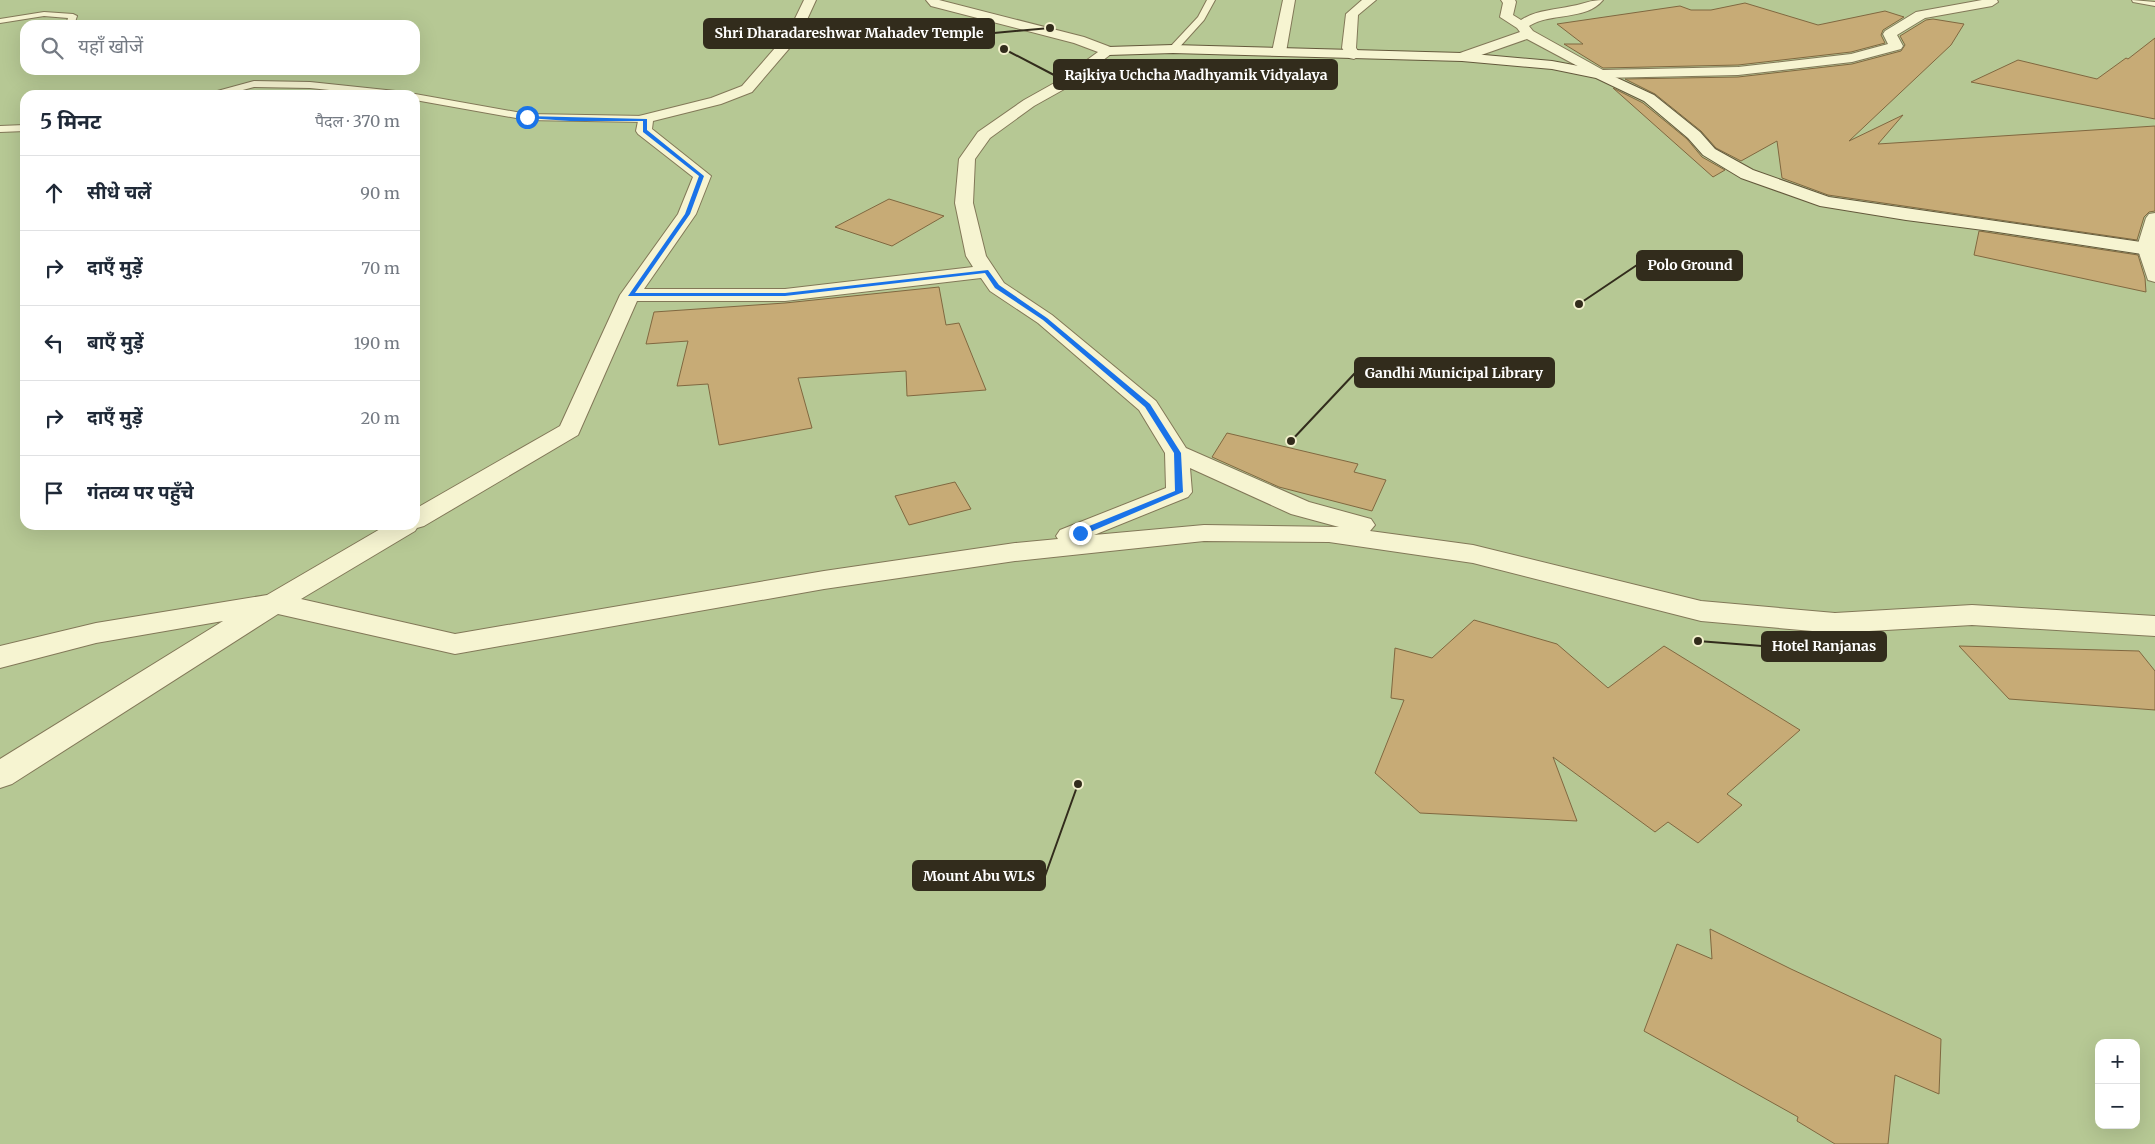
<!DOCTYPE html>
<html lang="hi">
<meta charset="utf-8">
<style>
:root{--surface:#fff;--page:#f6f6f7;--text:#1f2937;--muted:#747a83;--line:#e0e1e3}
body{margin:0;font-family:Merriweather,"Noto Sans Devanagari",serif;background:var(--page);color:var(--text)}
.controls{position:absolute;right:15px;bottom:15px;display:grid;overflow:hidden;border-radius:10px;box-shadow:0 5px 20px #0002}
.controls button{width:45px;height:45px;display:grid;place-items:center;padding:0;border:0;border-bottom:1px solid var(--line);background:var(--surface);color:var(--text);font:25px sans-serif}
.stop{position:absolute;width:15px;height:15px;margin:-11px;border:4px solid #1a73e8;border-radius:50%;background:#fff}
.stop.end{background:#1a73e8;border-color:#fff;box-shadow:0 1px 5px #0008}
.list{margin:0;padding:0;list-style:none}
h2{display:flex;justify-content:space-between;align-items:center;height:65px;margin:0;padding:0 20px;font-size:21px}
h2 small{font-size:16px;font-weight:400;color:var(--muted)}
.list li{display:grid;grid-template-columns:32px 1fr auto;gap:15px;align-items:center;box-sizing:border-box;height:75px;padding:0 20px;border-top:1px solid var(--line)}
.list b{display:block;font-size:19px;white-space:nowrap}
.list em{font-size:16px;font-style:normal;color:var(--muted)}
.icon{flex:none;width:28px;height:28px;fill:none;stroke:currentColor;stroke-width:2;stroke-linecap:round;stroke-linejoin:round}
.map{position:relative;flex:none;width:2155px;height:1144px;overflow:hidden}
.search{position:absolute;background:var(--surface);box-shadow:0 5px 20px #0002;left:20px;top:20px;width:400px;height:55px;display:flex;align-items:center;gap:12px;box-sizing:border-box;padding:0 18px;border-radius:15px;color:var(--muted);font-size:19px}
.panel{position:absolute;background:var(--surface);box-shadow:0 5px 20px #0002;left:20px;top:90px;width:400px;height:440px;border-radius:15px}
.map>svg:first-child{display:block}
</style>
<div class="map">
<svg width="2155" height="1144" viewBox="0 0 2155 1144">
<rect width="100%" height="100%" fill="#ebe8bf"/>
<path fill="#b6c894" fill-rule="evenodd" d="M0,0h2155v1144h-2155zM25,25h390v45h-390zM25,95h390v430h-390zM2099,1043h37v82h-37z"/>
<path fill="#c7ab76" stroke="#806840" d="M1745,3l73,22 67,-14 19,6 -21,13 -2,5 4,8 -34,9 -113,13 -135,3 -39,-24h19l-26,-20 123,-18 11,4h20z
M1933,19l31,5 -13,21 -102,96 54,-26 -25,29 277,-18v85l-6,1 -5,5 -7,23 -309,-45 -46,-17 -5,-37 -36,20 -25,-13 -15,-17 -46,-37 -30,-15 113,-2 114,-13 49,-13 4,-6 -5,-9 26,-16z
M2155,38v81l-184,-37 47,-22 79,19 29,-21 2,1z
M1613,88l30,15 44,36 15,18 23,13 -12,7z
M889,199l55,17 -52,30 -57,-19z
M1979,231l159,24 7,23 1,14 -172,-37z
M939,287l7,38 13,-2 27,67 -79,6 -1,-25 -108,7 14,50 -93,17 -11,-61 -31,2 11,-45 -42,3 8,-32 131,-9z
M1227,433l131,31 -4,8 32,8 -14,31 -93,-24 -67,-30z
M955,482l16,27 -62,16 -14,-29z
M1474,620l83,24 51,44 56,-42 136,84 -73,64 15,11 -44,38 -30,-21 -13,10 -102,-75 24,64 -157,-8 -45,-40 29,-73 -13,-2 4,-50 37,10z
M1959,646l180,5 16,20v39l-146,-11z
M1710,929l81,40 150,70 -2,55 -44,-19 -7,69h-53l-38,-23 1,-4 -154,-86 33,-87 35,15z"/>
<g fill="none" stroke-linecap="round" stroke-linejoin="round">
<defs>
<path id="lane" d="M1207,0h8l-11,20 -28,31h-6v-4l28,-30z
M2132,0l23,2v4l-22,-4z
M44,12l29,2 4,2 -3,9h-8l2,-7 -24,-2 -44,7v-4z
M254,81l56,1 95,10 5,3h-32l-68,-7 -56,-1 -30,8h-16l2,-2z
M415,94l112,20 118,2 5,3 -5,3 -118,-2 -112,-20v-5h-3z
M25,125v6l-25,1v-6z"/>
<path id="street" d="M804,0h12l-17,37 -47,55 -31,12 -68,17 -1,8 59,47 -15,38 -52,75h141l188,-22 -7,-11 -11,-53 4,-44 19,-27 46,-32 34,-19 40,-29 -24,-9 -143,-37 -5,-6h13l145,37 29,11 2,3 -47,36 -34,19 -44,32 -15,21 -2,44 13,53 18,27 48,32 104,86 30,47 123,54 62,17 4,6 -5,6 103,14 228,56 134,12 137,-8 183,11v20l-183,-11 -137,8 -134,-12 -228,-58 -144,-21 -125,-1 -189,20 -191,28 -369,65 -177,-40 -266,170 -12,4v-29l223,-138 -127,22 -96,25v-22l96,-23 171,-28 120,-70h28v-16l145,-83 60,-131 58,-81 15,-37 -55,-43 -2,-3 3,-15 72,-18 31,-12 46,-53zM981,278l9,13 48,32 101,87 26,43 1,35 -106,42 -4,6 2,3 -43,4 -191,28 -369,63 -154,-35 114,-68 2,-3 7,-2 154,-91 59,-134h148zM1190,468l101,46 48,13 -135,-2 -110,10 94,-38 4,-5z
M1283,0h12l-9,52 -7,4 -7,-4z
M1362,0h14l-18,15 -2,33 5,7 -7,4 -5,-1 -7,-10 4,-34z
M1501,0h14l1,2 -3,13 8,5c15,-10 34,-10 51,-14 12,-2 18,-6 31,-6 -17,21 -52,12 -74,26l4,5 70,39 135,-3 113,-13 37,-10 -5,-10 2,-3 31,-19 66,-12h15l1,2 -6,4 -67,12 -28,17 6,11 -2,3 -49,13 -114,13 -138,3 -73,-39 -60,21h-10l-2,-3 2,-3 63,-22 -3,-4 -17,-11 3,-14z
M2155,213v69l-7,-2 -11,-33 9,-29 3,-4z"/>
<path id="secondary" d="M1173,45l289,8 90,8 48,9 54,25 46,37 15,17 38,21 76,27 326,47v12l-164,-25 -85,-11 -86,-14 -79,-28 -38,-23 -15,-17 -44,-37 -48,-23 -44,-9 -90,-8 -289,-8 -65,2 -7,-4 7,-4z"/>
</defs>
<use href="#lane" stroke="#827858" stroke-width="2"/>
<use href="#street" stroke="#827858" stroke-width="2"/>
<use href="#secondary" stroke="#64593c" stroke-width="2"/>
<use href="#lane" fill="#f6f4d1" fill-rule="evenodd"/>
<use href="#street" fill="#f6f4d1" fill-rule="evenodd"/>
<use href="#secondary" fill="#f6f4d1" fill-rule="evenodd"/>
</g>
<path fill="#1a73e8" d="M525,116l122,3v11l57,46 -14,38 -55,79h150l203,-23 11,15 48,33 103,86 31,49 2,39 -100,43h-6v-4l98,-40 -1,-38 -29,-46 -102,-87 -48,-32 -10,-15 -200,23h-157l57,-82 14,-38 -56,-44v-11h-73l-43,-3z"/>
<path fill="none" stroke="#322c1c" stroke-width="2" d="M1050 28L994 33M1004 49L1054 75M1579 304L1637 265M1291 441L1355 373M1698 641L1762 646M1078 784L1045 876"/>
<g fill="#322c1c" stroke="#f3f1ce" stroke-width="2">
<circle cx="1050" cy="28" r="5"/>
<circle cx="1004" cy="49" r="5"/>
<circle cx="1579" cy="304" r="5"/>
<circle cx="1291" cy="441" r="5"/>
<circle cx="1698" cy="641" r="5"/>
<circle cx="1078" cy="784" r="5"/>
</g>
<g fill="#322c1c" stroke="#322c1c" stroke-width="2">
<rect x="704" y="19" width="290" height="29" rx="5"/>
<rect x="1054" y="60" width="283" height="29" rx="5"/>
<rect x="1637" y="251" width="105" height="29" rx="5"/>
<rect x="1355" y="358" width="199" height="29" rx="5"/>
<rect x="1762" y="632" width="124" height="29" rx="5"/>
<rect x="913" y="861" width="132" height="29" rx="5"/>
</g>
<g font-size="14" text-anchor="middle" font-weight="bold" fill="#fff">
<text x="849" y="38">Shri Dharadareshwar Mahadev Temple</text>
<text x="1196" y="80">Rajkiya Uchcha Madhyamik Vidyalaya</text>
<text x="1690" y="270">Polo Ground</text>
<text x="1454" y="378">Gandhi Municipal Library</text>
<text x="1824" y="651">Hotel Ranjanas</text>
<text x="979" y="881">Mount Abu WLS</text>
</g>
</svg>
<div class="controls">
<button>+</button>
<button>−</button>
</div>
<div class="stop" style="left:527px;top:117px"></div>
<div class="stop end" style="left:1080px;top:533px"></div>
<div class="search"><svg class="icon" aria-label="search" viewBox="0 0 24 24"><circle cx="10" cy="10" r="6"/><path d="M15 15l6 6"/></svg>यहाँ खोजें</div>
<section class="panel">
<h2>5 मिनट<small>पैदल · 370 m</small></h2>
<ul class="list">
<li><svg class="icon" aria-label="ahead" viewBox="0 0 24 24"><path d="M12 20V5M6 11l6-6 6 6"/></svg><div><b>सीधे चलें</b></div><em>90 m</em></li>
<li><svg class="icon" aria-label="right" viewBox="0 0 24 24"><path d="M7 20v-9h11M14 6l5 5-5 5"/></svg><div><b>दाएँ मुड़ें</b></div><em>70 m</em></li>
<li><svg class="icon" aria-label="left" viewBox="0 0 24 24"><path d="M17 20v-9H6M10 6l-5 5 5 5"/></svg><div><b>बाएँ मुड़ें</b></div><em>190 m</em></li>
<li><svg class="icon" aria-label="right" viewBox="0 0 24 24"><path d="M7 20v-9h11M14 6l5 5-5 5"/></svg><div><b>दाएँ मुड़ें</b></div><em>20 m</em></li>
<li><svg class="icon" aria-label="arrive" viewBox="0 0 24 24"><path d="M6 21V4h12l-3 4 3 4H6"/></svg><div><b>गंतव्य पर पहुँचे</b></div></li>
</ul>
</section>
</div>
